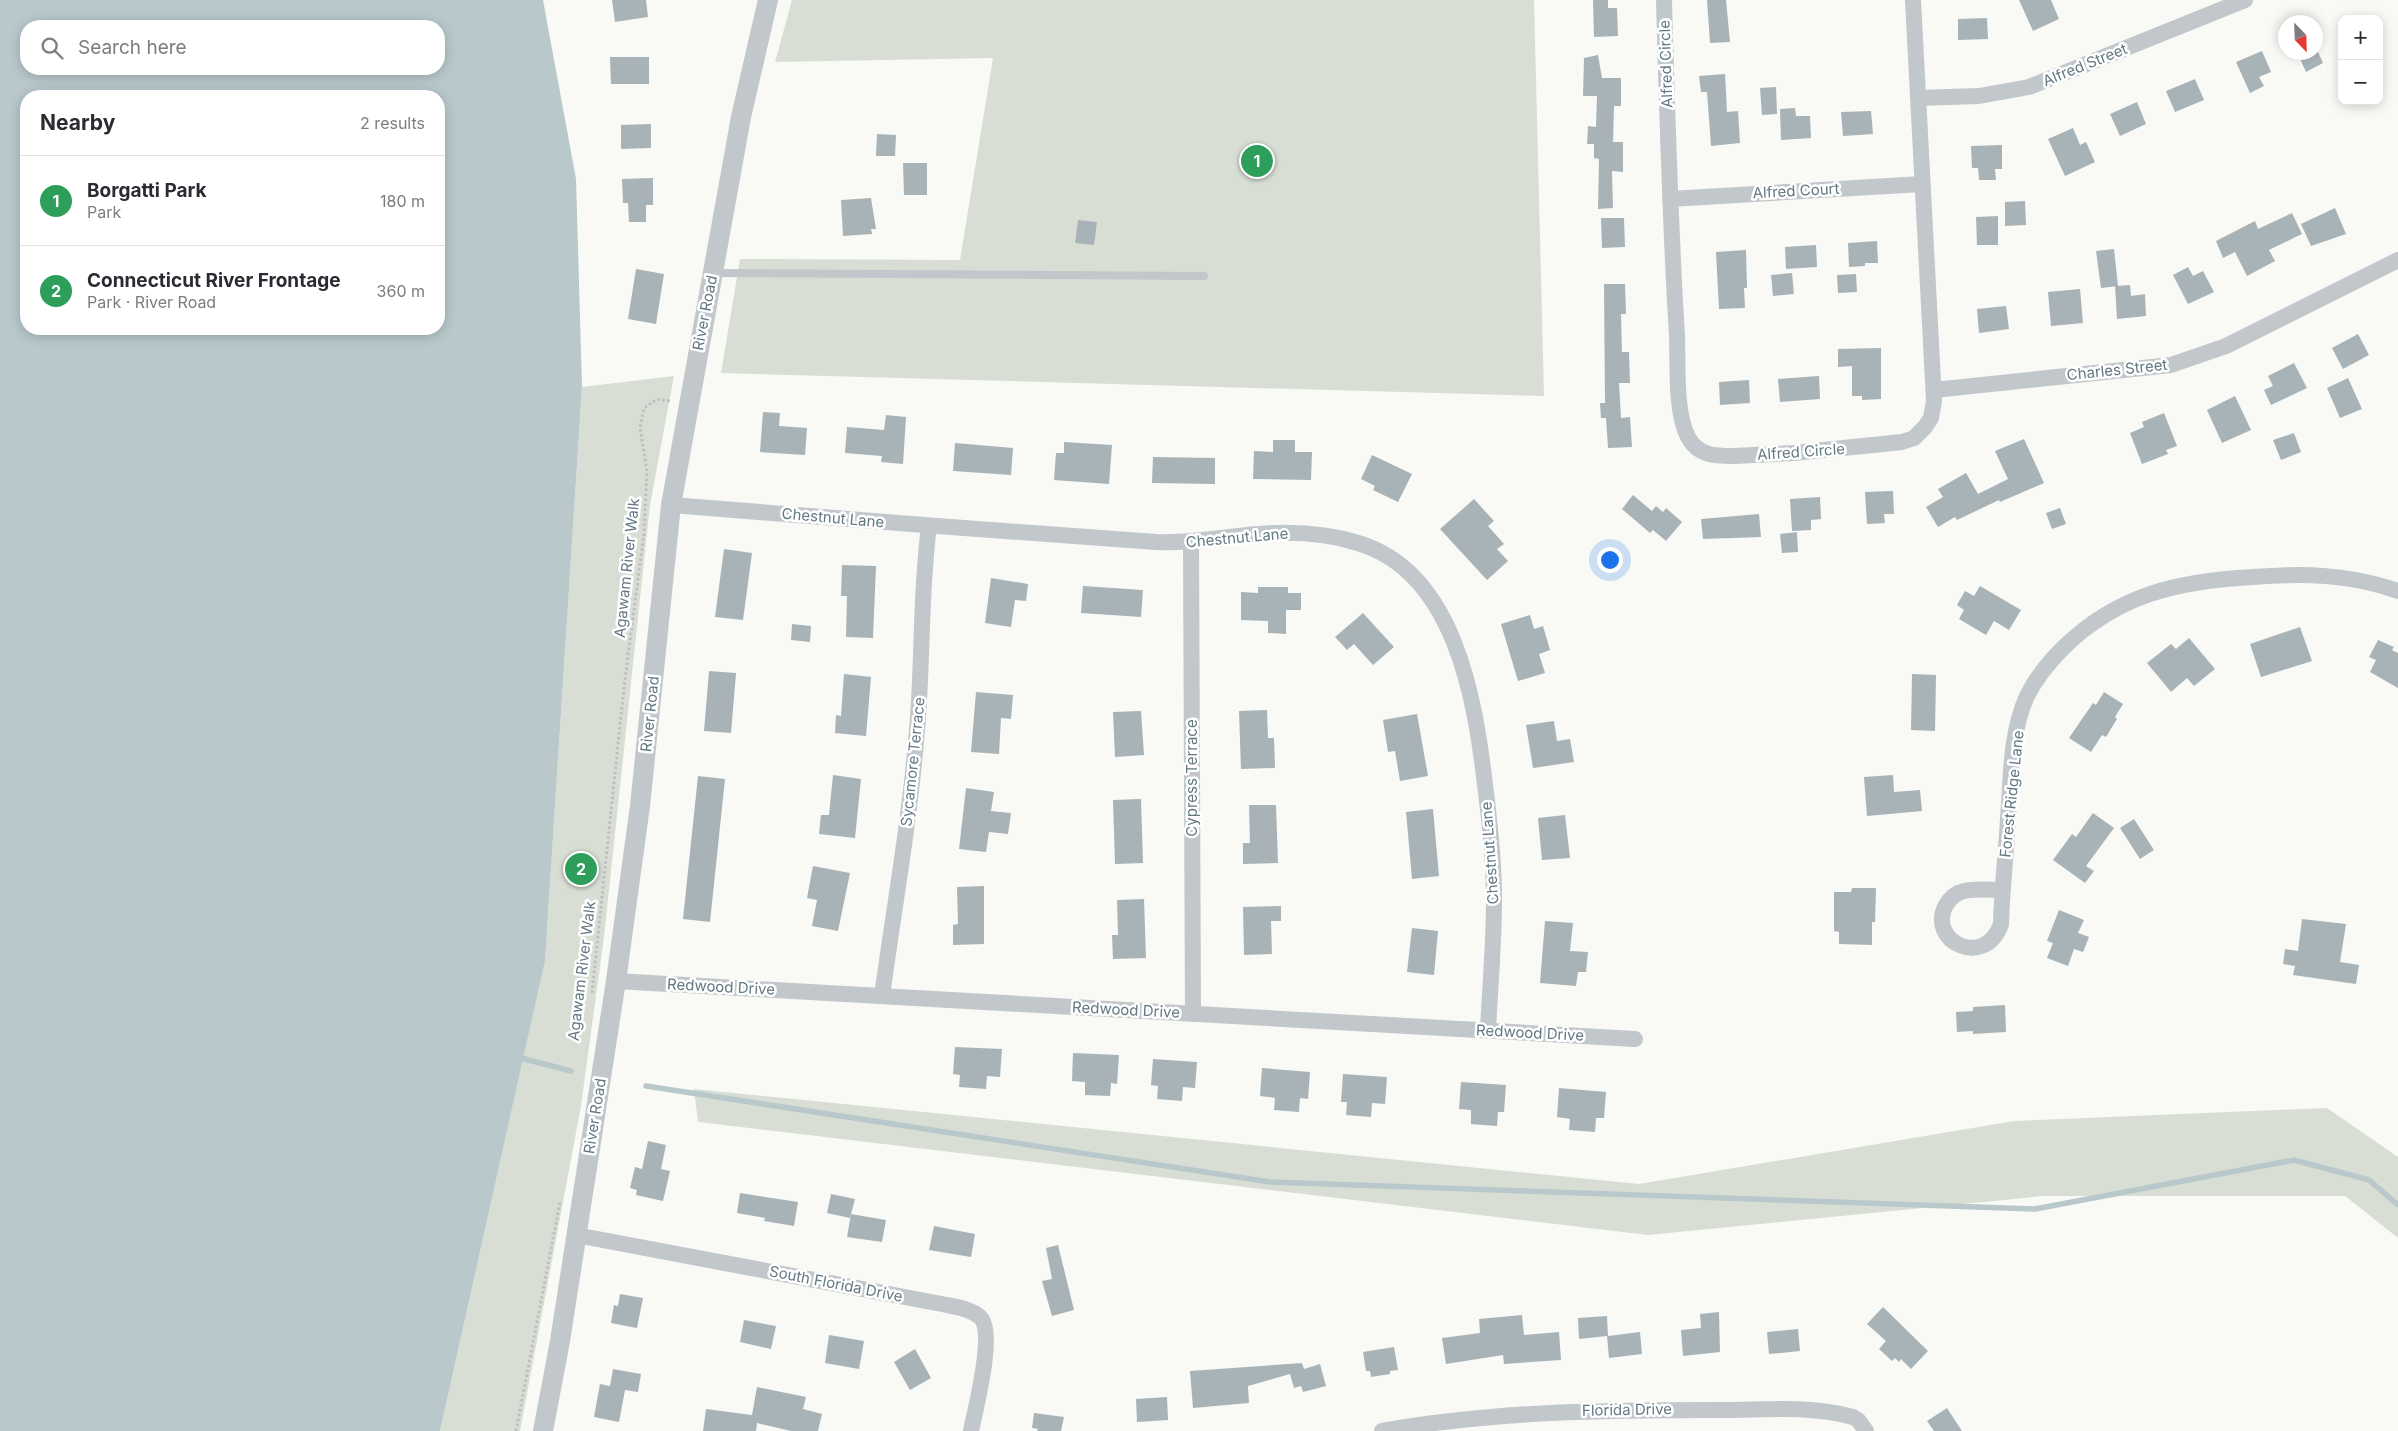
<!DOCTYPE html>
<meta charset="utf-8">
<style>
:root{--surface:#fff;--page:#f7f7f7;--text:#2b2b33;--muted:#7c7c81;--line:#e1e1e2;--accent:#d93025}
body{margin:0;font-family:Inter,sans-serif;background:var(--page);color:var(--text)}
.controls{position:absolute;right:15px;top:15px;display:grid;overflow:hidden;border-radius:10px;box-shadow:0 2px 12px #0003}
.controls button{width:45px;height:45px;display:grid;place-items:center;padding:0;border:0;border-bottom:1px solid var(--line);background:var(--surface);color:var(--text);font:25px sans-serif}
.compass{position:absolute;left:2278px;top:15px;width:45px;height:45px;border-radius:50%;background:var(--surface);box-shadow:0 2px 12px #0003;rotate:157deg}
.you{position:absolute;left:1609px;top:559px;width:18px;height:18px;margin:-12px;border:4px solid #fff;border-radius:50%;background:#1a73e8;box-shadow:0 0 0 8px #1a73e833}
.badge{display:grid;place-items:center;width:32px;height:32px;border-radius:50%;background:var(--accent);color:#fff;font-size:16px;font-weight:700}
.pin{position:absolute;translate:-50% -50%;border:2px solid #fff;box-shadow:0 1px 5px #0006}
.list{margin:0;padding:0;list-style:none}
h2{display:flex;justify-content:space-between;align-items:center;height:65px;margin:0;padding:0 20px;font-size:21px}
h2 small{font-size:16px;font-weight:400;color:var(--muted)}
.list li{display:grid;grid-template-columns:32px 1fr auto;gap:15px;align-items:center;box-sizing:border-box;height:90px;padding:0 20px;border-top:1px solid var(--line)}
.list b{display:block;font-size:19px;white-space:nowrap}
.list p{margin:0;font-size:16px;white-space:nowrap;color:var(--muted)}
.list em{font-size:16px;font-style:normal;color:var(--muted)}
.icon{flex:none;width:28px;height:28px;fill:none;stroke:currentColor;stroke-width:2;stroke-linecap:round;stroke-linejoin:round}
.map{position:relative;flex:none;width:2398px;height:1431px;overflow:hidden}
.search{position:absolute;background:var(--surface);box-shadow:0 2px 12px #0003;left:20px;top:20px;width:425px;height:55px;display:flex;align-items:center;gap:12px;box-sizing:border-box;padding:0 18px;border-radius:20px;color:var(--muted);font-size:19px}
.panel{position:absolute;background:var(--surface);box-shadow:0 2px 12px #0003;left:20px;top:90px;width:425px;height:245px;border-radius:20px}
.map>svg:first-child{display:block}
</style>
<div class="map">
<svg width="2398" height="1431" viewBox="0 0 2398 1431">
<rect width="100%" height="100%" fill="#f9f9f6"/>
<path fill="#d9ded5" d="M792,0h742l10,396 -823,-23 19,-114 220,1 33,-202 -218,4z
M674,376l-24,129 -46,432 -23,169 -61,325h-80l105,-470 37,-574z
M694,1089l945,95 375,-63 313,-13 71,49v81l-53,-42h-302l-395,39 -950,-113z"/>
<path fill="#b8c8cb" fill-rule="evenodd" d="M0,0h543l33,179 6,208 -37,574 -105,470h-440zM26,26h413v43h-413zM26,96h413v233h-413z"/>
<g fill="none" stroke-linecap="round" stroke-linejoin="round">
<path stroke="#b8c8cb" stroke-width="5.5" d="M517,1057l54,14
M646,1086l624,96 765,27 259,-49 75,20 29,25"/>
</g>
<path fill="#a8b3b8" d="M612,0h34l2,17 -33,5z
M1593,0h15v8h9l1,28 -24,1z
M1707,0h19l4,42 -20,1z
M2019,0h32l8,19 -26,12z
M1987,18l1,21 -30,1v-21z
M2262,51l9,21 -12,5 5,9 -14,7 -14,-31z
M2297,52h21l5,11 -17,9z
M1598,55l4,23h19v28h-7l-1,36h10v30l-11,-1 1,37 -15,1 1,-50 -5,-1v-14h-7l1,-18 8,1 1,-31h-14l1,-38z
M610,57h39v27h-38z
M1725,74l2,38 11,-1 2,32 -29,3 -4,-54h-6l-2,-16z
M2195,79l9,21 -29,12 -9,-21z
M1776,87l1,27 -15,1 -2,-27z
M2137,102l9,22 -26,12 -10,-22z
M1795,108l1,8h14l1,22 -30,2 -1,-31z
M1871,111l2,23 -30,2 -2,-24z
M651,124v24l-30,1v-24z
M2073,128l7,17 6,-3 9,20 -30,14 -17,-37z
M877,134l19,1 -1,21h-19z
M2002,145v24h-7l1,11h-17l-1,-12h-6l-1,-22z
M903,163h24v32h-23z
M653,178v27h-7v17h-17l-1,-19h-5l-1,-24z
M871,198l5,31h-5l1,5 -29,2 -2,-36z
M2025,201l1,24 -21,1v-24z
M2335,208l11,26 -35,12 -10,-22z
M2292,213l10,21 -33,16 6,11 -28,15 -12,-24 -12,6 -7,-17 39,-20 3,8z
M1998,216v29h-21l-1,-28z
M1601,218h23l1,29 -23,1z
M1078,220l19,2 -3,23 -19,-2z
M1877,241l1,22h-13v3l-16,1 -1,-24z
M1816,245l1,22 -31,2 -1,-22z
M2114,249l4,37 -17,2 -5,-37z
M1746,250l1,38h-3l1,20 -26,1 -3,-57z
M2188,267l5,9 10,-5 11,21 -26,12 -15,-29z
M636,269l28,5 -8,50 -28,-5z
M1792,273l2,21 -21,2 -2,-21z
M1856,274l1,18 -19,1 -1,-18z
M1604,284h21l1,30h-5l1,38h7l1,31h-11l2,35 9,-1 2,30 -24,1 -2,-30h-5l-1,-15h5z
M2130,285l1,11 14,-2 1,22 -29,3 -2,-33z
M2080,289l3,34 -32,3 -3,-34z
M2006,306l3,23 -30,4 -2,-24z
M2358,334l11,21 -26,14 -11,-21z
M1881,348v51l-19,1v-4h-10v-30l-14,1v-18z
M2294,363l13,25 -36,17 -7,-15 9,-4 -5,-10z
M1819,376l1,23 -40,3 -2,-23z
M2348,378l14,31 -22,9 -13,-30z
M1749,380l1,23 -30,2 -1,-23z
M2235,396l16,34 -29,13 -15,-33z
M763,412l17,1 -1,13 28,2 -2,27 -45,-3z
M2164,413l13,33 -11,4 2,4 -26,10 -12,-31 14,-6 -2,-5z
M886,415l20,2 -3,47 -22,-2 1,-6 -37,-3 2,-26 37,3z
M2294,433l7,19 -20,8 -8,-20z
M2024,439l20,44 -44,19 -1,-2 -42,20 -2,-3 -17,10 -12,-20 17,-10 -5,-8 28,-16 12,21 30,-15 -13,-28z
M1273,440h22v12h17l-1,28 -58,-1 1,-28 19,1z
M1064,442l48,3 -3,39 -55,-4 2,-27h8z
M955,443l58,5 -2,27 -58,-4z
M1372,455l40,19 -14,28 -25,-12 2,-4 -14,-7z
M1153,457l62,1v26l-63,-1z
M1893,491l1,23h-10l1,9 -18,1 -2,-32z
M1633,495l19,16 4,-5 7,6 3,-4 16,14 -16,19 -13,-11 -3,3 -28,-24z
M1820,497l1,22 -10,1v10l-19,1 -2,-32z
M1474,499l20,22 -6,5 16,18 -7,5 11,12 -21,19 -47,-51z
M2060,508l6,16 -14,5 -6,-16z
M1759,514l2,23 -58,2 -2,-20z
M1797,532l1,20 -16,1 -2,-19z
M724,549l28,4 -9,67 -28,-3z
M842,565l34,1 -3,72 -27,-1 1,-41h-6z
M991,578l37,6 -2,17 -11,-1 -4,27 -26,-4z
M1083,586l60,4 -2,27 -60,-4z
M1980,586l41,24 -12,20 -15,-9 -8,14 -27,-16 5,-9 -7,-5 8,-14 9,5z
M1258,587h30v6h13v17h-15v24l-18,-1v-12l-27,-1v-28l17,1z
M1363,613l31,34 -21,18 -19,-21 -7,6 -12,-13z
M1530,615l4,14 9,-3 7,24 -11,4 6,19 -27,8 -17,-57z
M792,624l19,2 -1,16 -19,-2z
M2300,627l12,34 -51,16 -11,-33z
M2189,638l26,31 -21,17 -7,-8 -16,14 -24,-29 24,-19 5,5z
M2378,640l16,7 -2,3 6,3v35l-28,-16 6,-12 -7,-3z
M709,671l27,2 -5,60 -27,-2z
M844,674l27,3 -5,59 -31,-3 1,-18 5,1z
M1912,674l24,1 -1,56 -24,-1z
M976,692l37,3 -2,24 -10,-1 -2,36 -28,-2z
M2104,692l19,12 -8,13 2,2 -11,18 -4,-2 -11,17 -22,-14 24,-35 3,2z
M1267,710l1,28h6l1,30 -34,1 -2,-58z
M1141,711l3,44 -29,2 -2,-45z
M1417,714l11,62 -28,5 -5,-30 -7,1 -5,-32z
M1554,721l3,20 13,-2 4,23 -41,6 -7,-43z
M833,775l28,4 -6,59 -36,-4 2,-19h8z
M1893,775l1,17 26,-2 2,21 -55,5 -3,-39z
M698,776l27,3 -15,143 -27,-3z
M966,788l28,4 -3,19 20,2 -3,21 -19,-2 -3,20 -27,-3z
M1141,799l2,64 -28,1 -2,-64z
M1249,805h27l2,58 -35,1v-21h7z
M1433,809l6,67 -27,3 -6,-67z
M2093,813l21,15 -28,38 8,5 -9,12 -32,-23 19,-26 4,3z
M1565,815l5,43 -28,2 -4,-42z
M2134,819l20,31 -14,9 -20,-31z
M813,866l37,7 -12,58 -26,-5 5,-26 -10,-2z
M984,886v58l-31,1v-20l5,-1 -1,-37z
M1852,888h24l-1,34h-3v23l-33,-1v-12l-5,-1v-39h17z
M1144,899l2,59 -33,1 -1,-24h6l-1,-35z
M1281,906v15h-10l1,33 -28,1 -1,-48z
M2059,910l25,10 -6,13 11,4 -6,15 -9,-3 -6,17 -21,-8 6,-15 -6,-2z
M2302,919l44,5 -6,38 19,3 -3,19 -63,-9 2,-9 -12,-2 2,-15 13,2z
M1545,921l28,2 -3,28 18,1 -2,20h-8l-2,14 -36,-3z
M1412,928l26,3 -4,44 -27,-3z
M2005,1005l1,27 -33,2v-3l-16,1 -1,-20 17,-1v-4z
M955,1047l47,2 -2,28 -13,-1 -1,13 -27,-2 1,-12 -7,-1z
M1073,1053l46,2 -2,29 -6,-1 -1,13 -25,-1v-13l-13,-1z
M1153,1059l44,3 -2,26 -12,-1 -1,14 -25,-2 1,-13 -7,-1z
M1262,1068l48,4 -2,27 -8,-1 -1,14 -25,-2 1,-12 -15,-2z
M1343,1074l44,3 -2,27 -13,-1 -1,14 -25,-2 1,-13h-6z
M1461,1082l45,3 -2,27h-6l-1,14 -26,-2v-14l-12,-1z
M1559,1088l47,4 -2,26h-8l-1,14 -26,-2 1,-11 -13,-2z
M648,1141l18,4 -5,24 9,2 -7,30 -27,-6 1,-5 -7,-2 5,-21 7,2z
M740,1193l58,9 -4,24 -30,-5 1,-3 -28,-5z
M831,1194l24,5 -5,19 -23,-5z
M851,1214l35,6 -4,22 -35,-5z
M934,1226l41,8 -4,23 -42,-7z
M1058,1245l16,65 -22,6 -10,-35 10,-2 -6,-31z
M620,1294l23,4 -6,30 -26,-5 3,-18 4,1z
M1883,1307l45,44 -17,18 -10,-10 -2,3 -4,-4 -3,3 -13,-12 7,-8 -19,-17z
M1719,1312l1,40 -37,4 -2,-26 20,-2 -1,-14z
M1522,1315l2,20 35,-3 2,28 -57,4 -1,-9 -57,9 -4,-26 38,-5 -1,-14z
M1607,1316l1,20 32,-4 2,22 -33,4 -2,-22 -28,3 -1,-21z
M744,1320l32,6 -5,23 -31,-7z
M1798,1329l2,22 -31,3 -2,-22z
M829,1335l35,6 -5,28 -34,-6z
M1394,1347l4,23 -8,1v3l-19,3 -1,-6h-4l-3,-19z
M915,1349l16,29 -21,12 -16,-28z
M1302,1363l2,6 16,-5 6,22 -23,6 -2,-6 -7,2 -4,-14 -42,12 1,17 -56,5 -3,-37z
M613,1369l28,5 -3,18 -13,-2 -6,32 -25,-5 6,-33 10,2z
M757,1387l49,10 -3,12 19,5 -4,17h-27l-34,-8 -1,8h-53l3,-22 46,6z
M1167,1397l1,23 -31,2 -1,-23z
M1947,1408l15,23h-28l-7,-10z
M1034,1413l30,4 -3,14h-24l1,-2 -6,-1z"/>
<g fill="none" stroke-linecap="round" stroke-linejoin="round">
<path stroke="#bbbfc2" stroke-width="3" stroke-dasharray="2.5 2.5" stroke-linecap="butt" d="M592,993l32,-306 20,-154 3,-62 -7,-43 4,-20 13,-9 13,2
M516,1431l44,-229"/>
<path stroke="#c1c7ca" stroke-width="8" d="M713,273l491,3"/>
<path stroke="#c1c7ca" stroke-width="16" d="M1664,0c3,112 6,224 13,336 1,28 -2,77 11,101 10,19 27,19 46,19l60,-3 108,-11 12,-4 11,-11 6,-9 3,-17 -21,-401
M1918,98l61,-2 50,-9 216,-87
M1670,199l252,-15
M1934,390l237,-25 55,-19 172,-86
M671,505c162,13 323,26 485,37 26,1 49,-2 74,-5 42,-6 87,-7 128,6 97,29 117,156 127,242 5,38 9,77 9,116 0,43 -4,86 -6,129
M1191,542l2,472
M2003,890c-12,0 -27,-2 -39,1 -8,2 -14,7 -18,14 -20,36 39,65 55,19 1,-35 5,-70 7,-105 3,-40 2,-86 19,-123 9,-18 22,-34 36,-48 55,-54 116,-67 190,-71 50,-4 97,-3 145,14
M616,981l1019,58
M882,996c12,-88 28,-177 35,-266 6,-68 3,-136 12,-204
M576,1235l371,70c10,2 24,4 33,12 16,15 -5,93 -9,114
M1382,1431c112,-20 225,-21 339,-21 44,0 90,-5 132,7l5,3 8,11"/>
<path stroke="#c1c7ca" stroke-width="20" d="M543,1431l17,-90 56,-360 24,-175 31,-301 70,-388 27,-117"/>
</g>
<g text-anchor="middle" stroke-width="5" stroke-linejoin="round" paint-order="stroke">
<g font-size="15" fill="#627883" stroke="#fff">
<text transform="translate(1666 64) rotate(-92)" y="5">Alfred Circle</text>
<text transform="translate(2085 65) rotate(-22)" y="5">Alfred Street</text>
<text transform="translate(1796 191) rotate(-3)" y="5">Alfred Court</text>
<text transform="translate(705 313) rotate(-79)" y="5">River Road</text>
<text transform="translate(2117 370) rotate(-6)" y="5">Charles Street</text>
<text transform="translate(1801 452) rotate(-4)" y="5">Alfred Circle</text>
<text transform="translate(833 518) rotate(5)" y="5">Chestnut Lane</text>
<text transform="translate(1237 538) rotate(-5)" y="5">Chestnut Lane</text>
<text transform="translate(627 568) rotate(-84)" y="5">Agawam River Walk</text>
<text transform="translate(650 714) rotate(-84)" y="5">River Road</text>
<text transform="translate(913 762) rotate(-84)" y="5">Sycamore Terrace</text>
<text transform="translate(1192 778) rotate(-90)" y="5">Cypress Terrace</text>
<text transform="translate(2012 794) rotate(-84)" y="5">Forest Ridge Lane</text>
<text transform="translate(1490 853) rotate(-94)" y="5">Chestnut Lane</text>
<text transform="translate(582 971) rotate(-83)" y="5">Agawam River Walk</text>
<text transform="translate(721 987) rotate(3)" y="5">Redwood Drive</text>
<text transform="translate(1126 1010) rotate(3)" y="5">Redwood Drive</text>
<text transform="translate(1530 1033) rotate(3)" y="5">Redwood Drive</text>
<text transform="translate(595 1116) rotate(-81)" y="5">River Road</text>
<text transform="translate(836 1284) rotate(11)" y="5">South Florida Drive</text>
<text transform="translate(1627 1410) rotate(-1)" y="5">Florida Drive</text>
</g>
</g>
</svg>
<div class="controls">
<button>+</button>
<button>−</button>
</div>
<svg class="compass" viewBox="-18 -18 36 36"><path d="M0-13l5 13h-10z" fill="#e53935"/><path d="M0 13l5-13h-10z" fill="#7c7c81"/></svg>
<div class="you"></div>
<div class="pin badge" style="left:1257px;top:161px;background:#2e9e5b">1</div>
<div class="pin badge" style="left:581px;top:869px;background:#2e9e5b">2</div>
<div class="search"><svg class="icon" aria-label="search" viewBox="0 0 24 24"><circle cx="10" cy="10" r="6"/><path d="M15 15l6 6"/></svg>Search here</div>
<section class="panel">
<h2>Nearby<small>2 results</small></h2>
<ul class="list">
<li><span class="badge" style="background:#2e9e5b">1</span><div><b>Borgatti Park</b><p>Park</p></div><em>180 m</em></li>
<li><span class="badge" style="background:#2e9e5b">2</span><div><b>Connecticut River Frontage</b><p>Park · River Road</p></div><em>360 m</em></li>
</ul>
</section>
</div>
